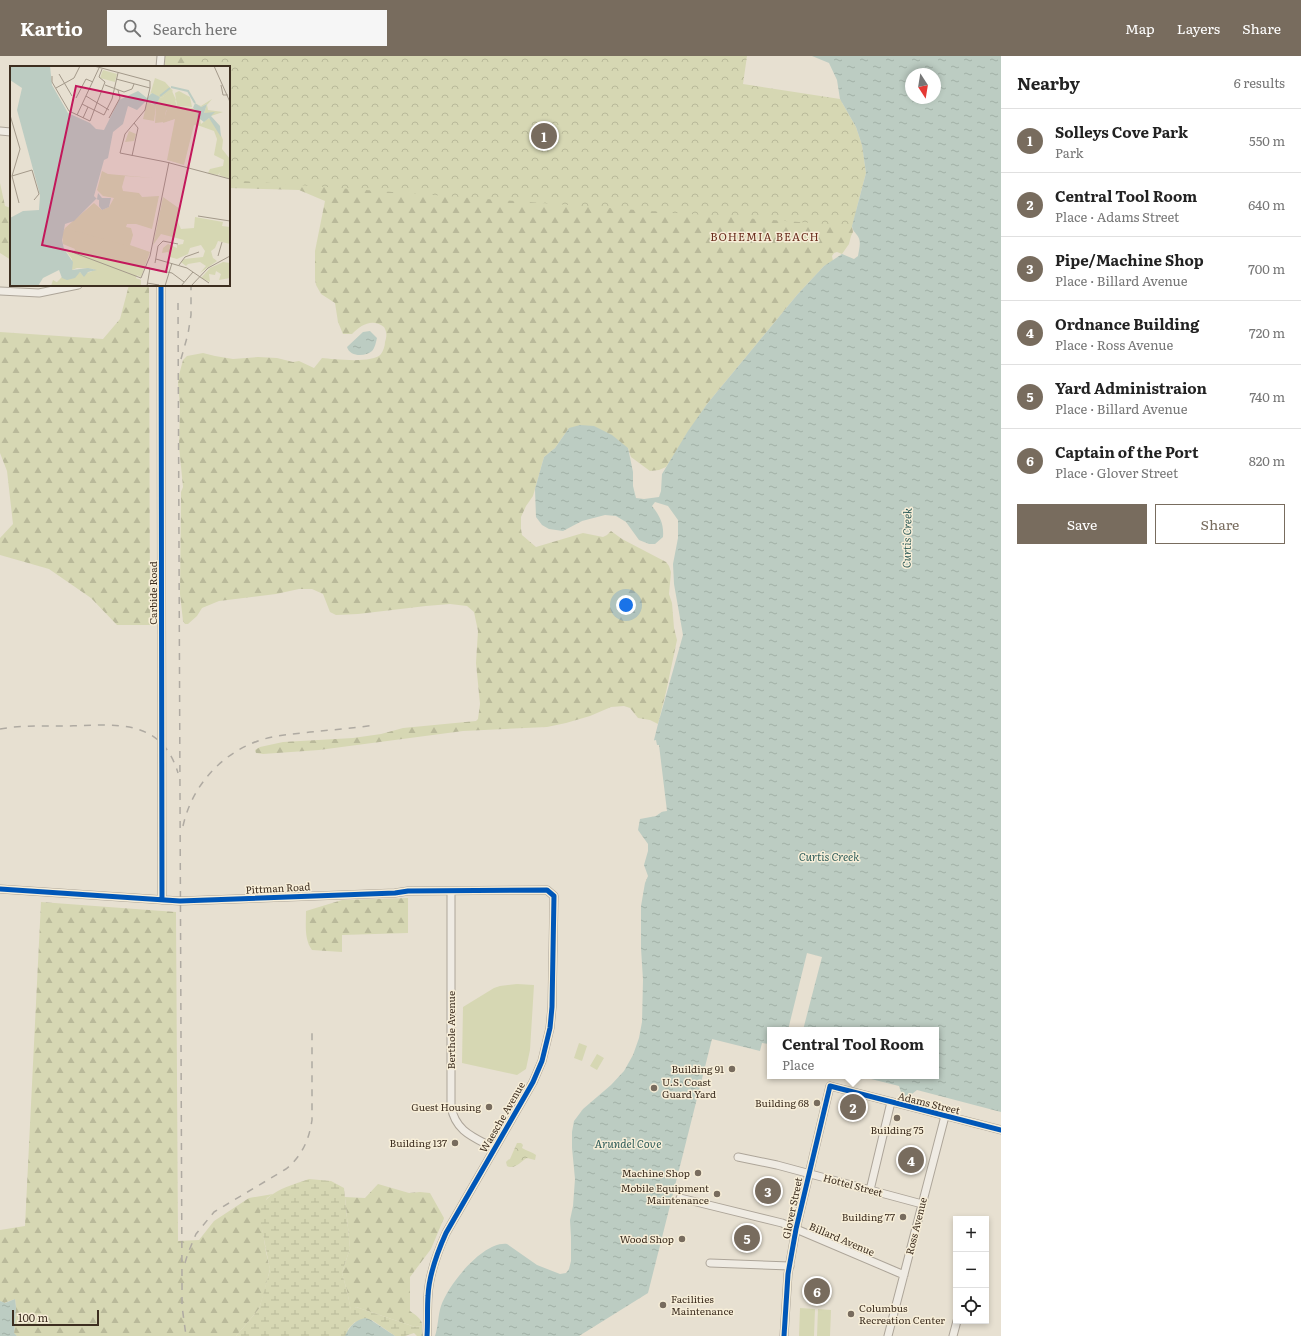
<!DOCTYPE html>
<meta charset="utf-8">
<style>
:root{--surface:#fff;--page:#f6f6f6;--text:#222;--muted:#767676;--line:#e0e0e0;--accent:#786c5e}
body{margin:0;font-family:Literata,serif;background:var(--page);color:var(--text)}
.controls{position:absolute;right:12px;bottom:12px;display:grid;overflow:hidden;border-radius:0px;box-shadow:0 2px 6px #0003}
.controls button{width:36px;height:36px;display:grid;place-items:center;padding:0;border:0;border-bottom:1px solid var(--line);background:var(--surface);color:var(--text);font:20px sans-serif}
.compass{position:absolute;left:905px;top:12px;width:36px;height:36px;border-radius:50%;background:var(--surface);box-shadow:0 2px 6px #0003;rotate:168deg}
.scale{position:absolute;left:12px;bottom:10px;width:87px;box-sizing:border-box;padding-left:4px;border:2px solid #3d2e20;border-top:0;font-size:11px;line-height:14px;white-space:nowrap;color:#3d2e20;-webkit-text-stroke:3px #f7eed8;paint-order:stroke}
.you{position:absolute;left:626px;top:549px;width:14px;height:14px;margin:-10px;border:3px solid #fff;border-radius:50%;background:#1a73e8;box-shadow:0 0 0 6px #1a73e833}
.badge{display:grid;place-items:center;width:26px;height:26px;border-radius:50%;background:var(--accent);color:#fff;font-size:13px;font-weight:700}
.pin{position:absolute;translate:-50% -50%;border:2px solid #fff;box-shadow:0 1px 4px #0006}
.popup{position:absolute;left:767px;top:971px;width:172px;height:52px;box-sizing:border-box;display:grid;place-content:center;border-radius:0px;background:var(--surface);filter:drop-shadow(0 1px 3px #0005);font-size:13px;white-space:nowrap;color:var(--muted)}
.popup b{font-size:15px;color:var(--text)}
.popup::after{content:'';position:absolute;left:50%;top:100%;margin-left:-8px;border:8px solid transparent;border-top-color:var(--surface)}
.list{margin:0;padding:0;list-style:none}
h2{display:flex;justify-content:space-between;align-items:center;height:52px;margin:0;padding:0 16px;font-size:17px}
h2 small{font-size:13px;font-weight:400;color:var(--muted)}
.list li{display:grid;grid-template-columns:26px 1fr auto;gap:12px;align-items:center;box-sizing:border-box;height:64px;padding:0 16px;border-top:1px solid var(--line)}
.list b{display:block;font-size:15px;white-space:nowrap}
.list p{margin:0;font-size:13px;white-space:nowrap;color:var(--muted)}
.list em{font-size:13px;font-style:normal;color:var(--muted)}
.actions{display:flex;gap:8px;padding:12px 16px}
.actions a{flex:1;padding:9px 0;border:1px solid var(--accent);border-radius:0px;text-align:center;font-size:14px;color:var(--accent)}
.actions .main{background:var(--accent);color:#fff}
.icon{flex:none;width:22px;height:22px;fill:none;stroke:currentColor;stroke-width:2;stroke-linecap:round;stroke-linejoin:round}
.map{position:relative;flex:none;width:1001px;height:1280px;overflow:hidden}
header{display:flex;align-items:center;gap:24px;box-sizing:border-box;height:56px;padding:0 20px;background:var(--accent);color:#fff}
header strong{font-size:19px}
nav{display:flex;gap:22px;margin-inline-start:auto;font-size:14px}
.search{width:280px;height:36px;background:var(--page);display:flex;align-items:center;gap:10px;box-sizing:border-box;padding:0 14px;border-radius:0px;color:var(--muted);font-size:15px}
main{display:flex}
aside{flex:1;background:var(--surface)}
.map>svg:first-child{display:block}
</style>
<header>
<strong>Kartio</strong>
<div class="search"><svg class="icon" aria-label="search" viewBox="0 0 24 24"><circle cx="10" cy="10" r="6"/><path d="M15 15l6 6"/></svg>Search here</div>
<nav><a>Map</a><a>Layers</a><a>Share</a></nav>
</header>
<main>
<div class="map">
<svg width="1001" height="1280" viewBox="0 0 1001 1280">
<defs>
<pattern id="forest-firs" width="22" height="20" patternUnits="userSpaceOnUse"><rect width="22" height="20" fill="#d6d7b3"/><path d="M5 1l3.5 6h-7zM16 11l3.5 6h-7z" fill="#b9b99a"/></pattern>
<pattern id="wetland-marsh" width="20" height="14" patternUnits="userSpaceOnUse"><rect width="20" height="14" fill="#d6d7b3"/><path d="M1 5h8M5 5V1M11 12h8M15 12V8" fill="none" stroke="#b9b99a"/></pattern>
<pattern id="park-crowns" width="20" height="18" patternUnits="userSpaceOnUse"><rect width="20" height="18" fill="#d6d7b3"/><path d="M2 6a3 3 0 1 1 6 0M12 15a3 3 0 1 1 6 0" fill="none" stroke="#b9b99a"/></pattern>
<pattern id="water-ripples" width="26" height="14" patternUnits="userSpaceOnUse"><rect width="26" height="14" fill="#bcccc2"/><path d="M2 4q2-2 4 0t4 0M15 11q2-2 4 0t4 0" fill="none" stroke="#a2b0a6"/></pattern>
</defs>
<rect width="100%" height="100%" fill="#e7e0d1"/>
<path fill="url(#forest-firs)" d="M165,0h575l2,29 114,127 -4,14 1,6 -2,4 -2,8 -7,10 -5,-2 -3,1 -2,3 1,5 -9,5 -27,29 -90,109 -41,63 -7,3 -9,1 -19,-14 -3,-9 -59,-20 -14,20 -11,9 -11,39 -7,10 -5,11v12l1,6 14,12 47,-14 20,4 4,-2 4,-4 11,8 44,23 3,4 2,6 -2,22 3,9 2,25 3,12 -11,52 -8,32 -8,-4 -12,-2 -8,-10 -6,-2 -13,1 -21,9 -24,7 -19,4 -84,4 -144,19 -56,4 -7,-1 -1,-3 5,-3 23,-5 70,-4 28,-4 22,-6 73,-7 2,-2 2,-15 -4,-41 2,-32 -4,-19 -7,-6 -17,-2 -24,2 -68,8 -22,1 -6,-3 -7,-18 -11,-5h-13l-23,5 -57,7 -17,7 -5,8 -9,8h-3l-2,-3 -3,-27 1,-93v-9l2,-5 -4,-41 1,-40 -2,-22 1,-9 4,-15 4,-4 16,-3 12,3 18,3 25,-2 19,1 16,4 6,-1 15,7 8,-10c11,1 51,6 59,-4 2,-3 4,-8 4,-12 2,-6 2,-10 -1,-15 -12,-9 -23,-2 -32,7h-9l-5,-12 -3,-19 -14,-9 -5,-9 -1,-6v-28l10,-50 -26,-11 -70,-2v-121h-65z
M0,127l5,23 6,2v52l-11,-7z
M129,229h20l1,340h-33l-26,-27 -42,-29 -49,-14v-17l13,-14 -6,-53 -7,-18v-121l103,7 17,-20z
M408,842v35l-66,2v17l-30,-2c-8,-11 -6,-25 -6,-39l36,-11z
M41,846l135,10 2,329 21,-1 15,-19 35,-23 24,-4 -6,4 -7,17 6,37 4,17 -6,24 -5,16 -23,27h-219l-3,-2 2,-27 -1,-8 -11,4 -4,-2v-71l25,-4z
M378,1128l31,9 11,-1 10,1 14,25 -13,31 -21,28v34c5,4 13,8 12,15l-7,1 -59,-20 -5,4 -4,-20 -5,-18 8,-25 -5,-51 20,1z"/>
<path fill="url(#wetland-marsh)" d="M309,1123l22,2 13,7 6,60 -8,25 5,18 4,19 5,-3 59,20 7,-1v6l2,4h-7l-3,-3 -9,3h-10l-23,-16 -17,2 -7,7 1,7h-113l23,-27 11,-39 -10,-51c-2,-27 31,-33 49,-40z"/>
<path fill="url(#park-crowns)" d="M196,0h551l-4,28 97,15 16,28 6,18 4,28 -14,53 -623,-46v-113h-34z
M517,1087h4l2,2 -1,3c5,3 10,4 14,7l-1,5 -8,-2c-7,4 -12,12 -20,8l-1,-4 2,-2 2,-1z"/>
<path fill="#d6d7b3" d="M517,928l17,1 -4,65 -4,19 -9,6 -55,-12 1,-56 31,-19 6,-2z
M579,987l8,3 -5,15 -8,-3z
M597,998l7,4 -7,12 -7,-4z
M800,1252l15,1 -1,27h-15z
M818,1253l13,1 -1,26h-13z"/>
<path fill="url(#water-ripples)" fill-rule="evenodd" d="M812,0h189v1056l-84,-22 -9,7 -6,-2 -3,-9 -40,-10h77v-46h-166l-1,14 -7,-1 -2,8 -48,-12 -64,254 -69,43h-144c3,-8 3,-21 6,-30 7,-21 42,-65 66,-62l30,21 23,9 6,-1 3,-4 2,-8v-24l-1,-17 3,-14 2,-27 -3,-31v-16l2,-11 9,-12 28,-24 13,-14 9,-16 6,-17 3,-16 1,-42 -2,-32v-42l4,-23 3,-7 -4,-11 4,-14v-7l-10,-14 2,-11 16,-3 7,-5 -9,-71 4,-16 25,-89 -9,-51 -1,-20 5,-26v-18l-10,-14 -13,-4 -3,4c8,10 12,18 11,31l-8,7h-6l-10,-4 -13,-18 -10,-6 -11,-1 -23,6 -19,10 -14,-2 -7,-4 -6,-8 -1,-28 9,-32 11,-9 14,-20 11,-3 14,1 18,9 16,13 5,24v14l3,12 8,1 15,-2 2,-6 1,-17 26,-43 19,-27 90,-109 27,-29 18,-12 12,5 4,-3c1,-7 4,-15 -1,-21 -3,-4 -4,-4 -5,-9l14,-53 -4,-28 -6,-18 -16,-28 -3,-19 -8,-17zM911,18h24v24h-24z
M370,275l7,7c-1,4 -2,10 -5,13 -7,6 -22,6 -25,-4l16,-15z
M15,1243l1,8 -2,26 3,3h-17v-35l5,2z
M366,1262l5,2 24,16h-50c4,-9 11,-17 21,-18z"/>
<path fill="#e7e0d1" d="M656,684l1,5h2l8,66 -7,1 -8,-71z
M807,897l15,4 -19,73h-15z"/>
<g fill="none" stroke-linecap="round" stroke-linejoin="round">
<defs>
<path id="minor" d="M160,11l1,-11
M0,75l11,1
M161,229l1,615
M0,235l39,2 39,-8
M0,833l180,12 215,-8 13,-2 139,-1 7,6 -2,111 -2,21 -8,33 -9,21 -87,151c-9,20 -17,41 -18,63 -1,13 0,27 -1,40
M451,835v215c4,25 22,31 43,42
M738,1101l39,8 145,39
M870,1134l21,-88
M680,1142l102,25 122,52
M710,1207l80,3
M784,1280l4,-62 8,-45 34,-143 171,44
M888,1280l57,-220
M953,1280l4,-15"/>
</defs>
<use href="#minor" stroke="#ada599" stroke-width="9"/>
<use href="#minor" stroke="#efebe3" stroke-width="7"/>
<path stroke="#afaaa2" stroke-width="1.5" stroke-dasharray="7 7" stroke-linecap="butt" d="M178,247l4,980v23l4,30
M181,303l7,-25 3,-19v-30
M0,673c22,-4 45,-3 68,-3 46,-1 93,-9 110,47
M183,770c9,-41 40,-75 81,-87 15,-4 30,-5 46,-7 22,-2 44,-4 66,-7
M185,1207l3,-10 8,-19 18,-22 72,-43c16,-13 23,-29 26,-49v-93"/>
<defs>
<path id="cycleway" d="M161,229l1,615
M0,833l180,12 215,-8 13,-2 139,-1 7,6 -2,111 -2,21 -8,33 -9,21 -87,151c-9,20 -17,41 -18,63 -1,13 0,27 -1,40
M784,1280l4,-62 8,-45 34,-143 171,44"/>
</defs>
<use href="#cycleway" stroke="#f7eed8" stroke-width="8"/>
<use href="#cycleway" stroke="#0057b8" stroke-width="5"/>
</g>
<g fill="#786c5e" stroke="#f7eed8" stroke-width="1.5">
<circle cx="732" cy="1013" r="4"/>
<circle cx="654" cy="1032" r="4"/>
<circle cx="817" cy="1047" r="4"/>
<circle cx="489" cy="1051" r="4"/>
<circle cx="897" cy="1062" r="4"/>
<circle cx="455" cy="1087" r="4"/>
<circle cx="698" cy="1117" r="4"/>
<circle cx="717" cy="1138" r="4"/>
<circle cx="903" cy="1161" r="4"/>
<circle cx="682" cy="1183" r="4"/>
<circle cx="663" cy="1249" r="4"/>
<circle cx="851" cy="1258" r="4"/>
</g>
<g text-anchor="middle" stroke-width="3" stroke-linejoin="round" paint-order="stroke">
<g font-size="10" fill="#3d2e20" stroke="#f7eed8">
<text transform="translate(153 537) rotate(-90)" y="4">Carbide Road</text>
<text transform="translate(278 832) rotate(-3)" y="4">Pittman Road</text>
<text transform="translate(451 974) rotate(-90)" y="4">Berthole Avenue</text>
<text transform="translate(929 1047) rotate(14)" y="4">Adams Street</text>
<text transform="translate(502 1061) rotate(-60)" y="4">Waesche Avenue</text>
<text transform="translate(853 1129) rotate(15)" y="4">Hottel Street</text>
<text transform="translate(792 1152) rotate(-78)" y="4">Glover Street</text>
<text transform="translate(916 1170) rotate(-76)" y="4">Ross Avenue</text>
<text transform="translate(842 1183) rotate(23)" y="4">Billard Avenue</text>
</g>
<g font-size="10" fill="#3d2e20" stroke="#f7eed8" text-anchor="end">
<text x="724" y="1017">Building 91</text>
<text x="662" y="1030" text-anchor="start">U.S. Coast<tspan x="662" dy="12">Guard Yard</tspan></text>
<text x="809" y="1051">Building 68</text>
<text x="481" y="1055">Guest Housing</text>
<text x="897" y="1078" text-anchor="middle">Building 75</text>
<text x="447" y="1091">Building 137</text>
<text x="690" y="1121">Machine Shop</text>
<text x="709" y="1136">Mobile Equipment<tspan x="709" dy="12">Maintenance</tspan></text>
<text x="895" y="1165">Building 77</text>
<text x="674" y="1187">Wood Shop</text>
<text x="671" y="1247" text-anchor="start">Facilities<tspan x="671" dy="12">Maintenance</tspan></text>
<text x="859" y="1256" text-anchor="start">Columbus<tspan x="859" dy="12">Recreation Center</tspan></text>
</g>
<g font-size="11" letter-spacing="1" fill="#6b2e1e" stroke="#f7eed8">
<text x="765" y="185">BOHEMIA BEACH</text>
</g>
<g font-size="11" font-style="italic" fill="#2f5d5a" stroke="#f7eed8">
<text transform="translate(907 482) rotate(-89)" y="4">Curtis Creek</text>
<text x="829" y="805">Curtis Creek</text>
<text x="628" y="1092">Arundel Cove</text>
</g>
</g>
<g transform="translate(10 10)">
<rect width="220" height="220" fill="#e7e0d1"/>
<path d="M145,12l10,4 8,9 -12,7 -10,-5 -2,5zM165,34l2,6 15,2 6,3 3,13 8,-6 9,10 5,12 -1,9 8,10v20l-11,-4 1,-3 -2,3 -10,-2 2,-4 13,-3 1,-6 -10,-5 3,-16 -3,-8 -14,-5 -6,-1 -10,40 -17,-5 8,-41 -12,4 4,-14zM137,36l9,4 -2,15 -11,-2zM92,105l6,3 45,4 -28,-2 -3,11 1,4 16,2 3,4 17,-1 -7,33 -16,-5h-9l-1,3 5,1 2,7 -3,10 20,7 -9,25 -66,-29 -10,-20 29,-25 8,7 7,-3 5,-9 -11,-2 -6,-6zM153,131l17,12 -3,11 4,9 13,-1 1,-11 28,5 -1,4 8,1v17l-12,-3 -3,7 -4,3 2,7 4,3 -17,12 6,-7 -6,-4 -12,2 -2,2 -5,-4 3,-3 19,-2 2,-6 -4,-6 -11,3 -2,6 -11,5 -7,-2 -2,-5 -6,1 1,-5 5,-4 9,4v-3l6,-1 1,-4 -23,-6 -8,11zM67,190l64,24v6h-88l9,-9 34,-6zM213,196l7,1v15l-11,2 2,-6 -5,-3 -1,4 -6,-1 1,8 -9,-4 9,-10z" fill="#d6d7b3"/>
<path d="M162,25l4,9 -10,11 -2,11 -9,1 1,-16 -9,-5 7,3 -4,-11 11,4zM169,25l11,6 2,10 -15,-1 -2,-13zM202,33l-5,6 1,5 15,2 -12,4 -7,-3 3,-9 -6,3 -5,-3 5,2z" fill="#d6d7b3"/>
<path d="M55,162l81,23 -10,27 -31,8h-54l2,-6 5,3 4,-6 9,3 9,-8 4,5 11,-8 -18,-1 -5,2v-11l-6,-8 7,2 2,-4 -12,-5 -1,-10z" fill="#d6d7b3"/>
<path d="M93,4l14,4 -2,8 -15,-4zM119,65l7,3 -2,7 -9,1z" fill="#d6d7b3"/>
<path d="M0,0h40l2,19 16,28 22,10 6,6 8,1 15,-30 19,-9 9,7 5,-5 8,4 -4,8 -10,-4 -9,9 -9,-4 -5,18 -10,8 -5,26 -4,2 -10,36 3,3 1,-6 4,5h9l-2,9 -7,3 -3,-4v-6l-3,-1 -22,22 -9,3 -3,16 2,9 9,13 -1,8 16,-2 9,2 -9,2 -4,5 -4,-5 -5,6 -8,2 -5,-2 -3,-8 -16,8 -5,8h-28v-68l13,-7 16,-1 1,-15 -23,-85 5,-22 -12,-8zM185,37l6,4 6,-3 -3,9 11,-1 -4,4 9,10 1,11 -12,-19 -5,4 -7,-5 1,-5 -5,-4z" fill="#bcccc2"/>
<path fill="none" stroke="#bcccc2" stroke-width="2" d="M161,21l17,4 7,12M150,30l10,-8"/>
<path fill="none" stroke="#a3998a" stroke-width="1" d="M84,0l56,15v7M204,0l16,36M49,8l13,22M42,10v6l17,29 21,10 15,-39 -6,-5 3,-8M106,13l34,9 -5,22 -20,24 -5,19 46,9 64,17M95,19l19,7 8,-3 2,-5M211,19l2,10h5M46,22l18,-10 6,-12M76,30l23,14M66,32l10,-19 7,3M72,38l22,11 8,-16 6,-26M0,49l10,34 -8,27 7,27M67,49l22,-47M73,52l5,-11M99,52l11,-20 -2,-8M122,90l6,-28 -4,-5M2,110l20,-6 7,24 -5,6M188,150l32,5M62,186l69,26 9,-22 19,-94M208,190l4,-14M146,193l31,9 22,15M145,197l3,-17 5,-5 15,3M169,199l6,-8 14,-5M138,202l24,5 12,9M137,217l12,2M137,220l3,-18M155,220l7,-23M171,220l12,-14M181,220l17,-18 22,-12"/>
<path fill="#c2185b" fill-opacity="0.15" stroke="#c2185b" stroke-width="2" d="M66,20l124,26 -34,160 -124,-27z"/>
<rect width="220" height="220" fill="none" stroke="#3d2e20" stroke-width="2"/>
</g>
</svg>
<div class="controls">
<button>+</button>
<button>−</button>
<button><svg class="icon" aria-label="locate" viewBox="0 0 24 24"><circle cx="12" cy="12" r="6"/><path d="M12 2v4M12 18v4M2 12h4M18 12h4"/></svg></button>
</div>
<svg class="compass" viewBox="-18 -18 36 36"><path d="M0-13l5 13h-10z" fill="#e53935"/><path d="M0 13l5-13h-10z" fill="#767676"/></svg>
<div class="scale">100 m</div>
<div class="you"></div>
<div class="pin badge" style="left:544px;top:80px">1</div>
<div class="pin badge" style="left:853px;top:1051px">2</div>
<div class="popup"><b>Central Tool Room</b>Place</div>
<div class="pin badge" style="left:768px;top:1135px">3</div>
<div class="pin badge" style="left:911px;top:1104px">4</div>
<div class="pin badge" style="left:747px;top:1182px">5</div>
<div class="pin badge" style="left:817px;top:1235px">6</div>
</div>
<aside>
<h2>Nearby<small>6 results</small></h2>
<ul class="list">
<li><span class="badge">1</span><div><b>Solleys Cove Park</b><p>Park</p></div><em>550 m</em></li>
<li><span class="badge">2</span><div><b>Central Tool Room</b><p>Place · Adams Street</p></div><em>640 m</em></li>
<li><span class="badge">3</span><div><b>Pipe/Machine Shop</b><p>Place · Billard Avenue</p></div><em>700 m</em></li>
<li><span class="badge">4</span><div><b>Ordnance Building</b><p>Place · Ross Avenue</p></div><em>720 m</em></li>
<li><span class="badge">5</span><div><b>Yard Administraion</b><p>Place · Billard Avenue</p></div><em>740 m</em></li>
<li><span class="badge">6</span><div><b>Captain of the Port</b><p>Place · Glover Street</p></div><em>820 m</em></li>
</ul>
<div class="actions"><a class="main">Save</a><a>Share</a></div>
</aside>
</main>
